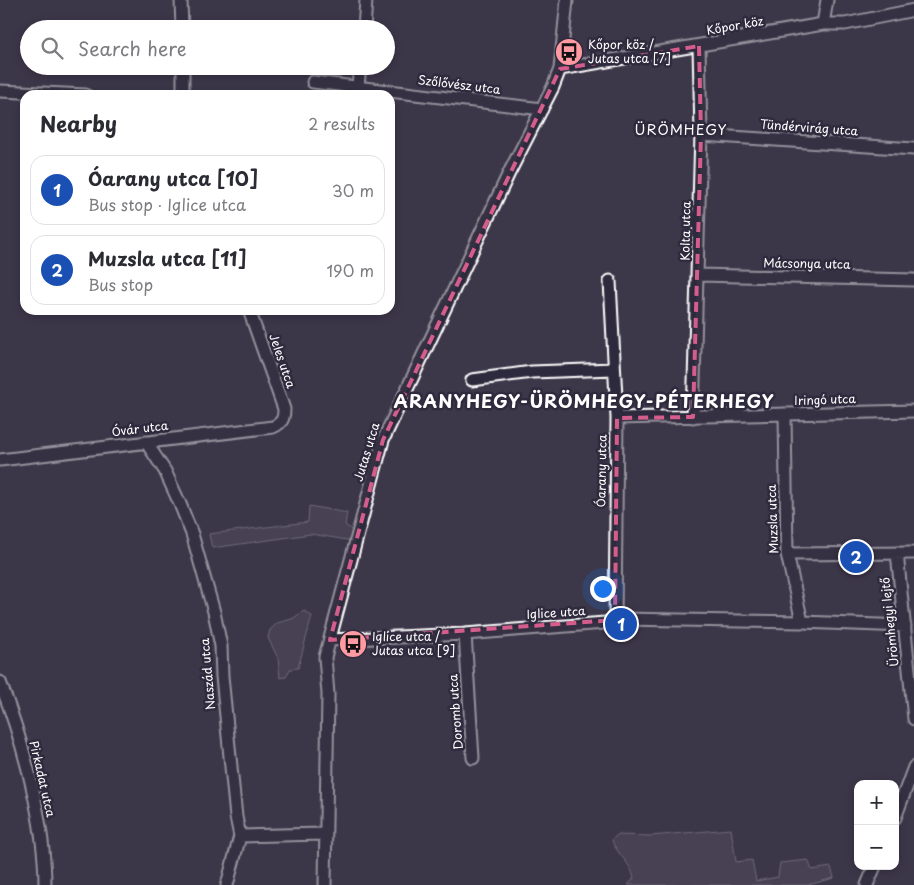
<!DOCTYPE html>
<meta charset="utf-8">
<style>
:root{--surface:#fff;--page:#f2f2f3;--text:#2b2b33;--muted:#7c7c81;--line:#e1e1e2;--accent:#2563eb}
body{margin:0;font-family:"Playpen Sans",sans-serif;background:var(--page);color:var(--text)}
.controls{position:absolute;right:15px;bottom:15px;display:grid;overflow:hidden;border-radius:10px;box-shadow:0 2px 8px #0003}
.controls button{width:45px;height:45px;display:grid;place-items:center;padding:0;border:0;border-bottom:1px solid var(--line);background:var(--surface);color:var(--text);font:25px sans-serif}
.you{position:absolute;left:602px;top:588px;width:18px;height:18px;margin:-12px;border:4px solid #fff;border-radius:50%;background:#1a73e8;box-shadow:0 0 0 8px #1a73e833}
.badge{display:grid;place-items:center;width:32px;height:32px;border-radius:50%;background:var(--accent);color:#fff;font-size:16px;font-weight:700}
.pin{position:absolute;translate:-50% -50%;border:2px solid #fff;box-shadow:0 1px 5px #0006}
.list{margin:0;padding:0;list-style:none}
h2{display:flex;justify-content:space-between;align-items:center;height:65px;margin:0;padding:0 20px;font-size:21px}
h2 small{font-size:16px;font-weight:400;color:var(--muted)}
.list li{display:grid;grid-template-columns:32px 1fr auto;gap:15px;align-items:center;box-sizing:border-box;height:70px;margin:0 10px 10px;padding:0 10px;border:1px solid var(--line);border-radius:15px}
.list b{display:block;font-size:19px;white-space:nowrap}
.list p{margin:0;font-size:16px;white-space:nowrap;color:var(--muted)}
.list em{font-size:16px;font-style:normal;color:var(--muted)}
.icon{flex:none;width:28px;height:28px;fill:none;stroke:currentColor;stroke-width:2;stroke-linecap:round;stroke-linejoin:round}
.map{position:relative;flex:none;width:914px;height:885px;overflow:hidden}
.search{position:absolute;background:var(--surface);box-shadow:0 2px 8px #0003;left:20px;top:20px;width:375px;height:55px;display:flex;align-items:center;gap:12px;box-sizing:border-box;padding:0 18px;border-radius:28px;color:var(--muted);font-size:19px}
.panel{position:absolute;background:var(--surface);box-shadow:0 2px 8px #0003;left:20px;top:90px;width:375px;height:225px;border-radius:15px}
.map>svg:first-child{display:block}
</style>
<div class="map">
<svg width="914" height="885" viewBox="0 0 914 885">
<rect width="100%" height="100%" fill="#3c3749"/>
<filter id="ink" filterUnits="userSpaceOnUse"><feTurbulence type="fractalNoise" baseFrequency=".02" numOctaves="2"/><feDisplacementMap in="SourceGraphic" scale="10" xChannelSelector="R" yChannelSelector="G"/><feConvolveMatrix kernelMatrix="1 2 1 2 8 2 1 2 1" color-interpolation-filters="sRGB"/></filter>
<g filter="url(#ink)">
<path fill="#555060" stroke="#aaa8b0" d="M309,506l38,7 -2,12 10,7 -2,9 -42,-7 -99,14 -3,-14 99,-12z
M304,611l8,5 -14,52 -8,1 -4,8 -6,1 -2,-20 -10,-20 2,-8 7,-7 15,-4z
M731,829l5,33 16,-2 4,21 22,-4 2,-14 28,-3 4,10 19,-3 3,11 -26,7h-180l6,-7c-3,-16 -18,-24 -22,-38l5,-5 33,1z"/>
<g fill="none" stroke-linecap="round" stroke-linejoin="round">
<defs>
<path id="minor" d="M181,0l1,29
M823,24l4,-24
M364,29l2,-29
M183,66v29
M560,69l263,-45h22l69,-14
M313,82l229,27
M358,86l2,-20
M0,91l86,4
M701,135l213,14
M699,275l215,5
M610,281l7,137 -2,202
M472,380l60,-8 82,-3
M785,414l2,140 15,68
M693,417l8,-283 -2,-88
M617,418l297,-7
M146,442l19,29 15,33 12,30 22,78 7,34 1,30 14,141 4,19 -13,49
M0,460l273,-33c9,-4 11,-8 11,-18l-35,-99
M897,553l17,166
M787,554l127,-1
M465,634l8,124
M330,640l135,-6 140,-11 15,-4 182,3 103,4
M0,682c23,59 45,141 45,203
M895,818l19,-51
M240,836l84,-2
M325,885l3,-191 -3,-37 58,-217 126,-267 44,-86 7,-18 7,-69
M867,885l8,-19"/>
</defs>
<use href="#minor" stroke="#fff" stroke-width="15"/>
<use href="#minor" stroke="#2f2a3d" stroke-width="11"/>
</g>
</g>
<path d="M0 0H914V885H0ZM699,46l2,88 -8,283 -76,1 -2,202 -285,20 53,-200 177,-371z" fill="#3c3749" fill-opacity=".55" fill-rule="evenodd"/>
<path fill="none" stroke="#d45d8c" stroke-width="4" stroke-dasharray="10 6" stroke-linejoin="round" d="M699,46l2,88 -8,283 -76,1 -2,202 -285,20 53,-200 177,-371z"/>
<defs>
<symbol id="bus-disc" viewBox="-11 -11 22 22"><circle r="9.5" fill="#ff9aa2" stroke="#2f2a3d"/><path d="M-5-6H5V4H4V6H2V4H-2V6H-4V4H-5ZM-3.5-4V0h7V-4ZM-3.5 1.2v1.5H-2V1.2ZM2 1.2v1.5H3.5V1.2Z" fill="#111"/></symbol>
</defs>
<g fill-rule="evenodd">
<use href="#bus-disc" x="553" y="36" width="32" height="32"/>
<use href="#bus-disc" x="337" y="628" width="32" height="32"/>
</g>
<g text-anchor="middle" stroke-width="5" stroke-linejoin="round" paint-order="stroke">
<g font-size="12" fill="#fff" stroke="#2f2a3d">
<text transform="translate(735 26) rotate(-10)" y="4">Kőpor köz</text>
<text transform="translate(459 85) rotate(7)" y="4">Szőlővész utca</text>
<text transform="translate(809 128) rotate(4)" y="4">Tündérvirág utca</text>
<text transform="translate(686 231) rotate(-89)" y="4">Kolta utca</text>
<text transform="translate(807 264) rotate(1)" y="4">Mácsonya utca</text>
<text transform="translate(282 361) rotate(71)" y="4">Jeles utca</text>
<text transform="translate(825 400) rotate(-2)" y="4">Iringó utca</text>
<text transform="translate(140 429) rotate(-7)" y="4">Óvár utca</text>
<text transform="translate(367 452) rotate(-73)" y="4">Jutas utca</text>
<text transform="translate(602 471) rotate(-89)" y="4">Óarany utca</text>
<text transform="translate(773 519) rotate(-92)" y="4">Muzsla utca</text>
<text transform="translate(556 613) rotate(-4)" y="4">Iglice utca</text>
<text transform="translate(890 622) rotate(-96)" y="4">Ürömhegyi lejtő</text>
<text transform="translate(208 674) rotate(-95)" y="4">Naszád utca</text>
<text transform="translate(456 712) rotate(-94)" y="4">Doromb utca</text>
<text transform="translate(42 779) rotate(77)" y="4">Pirkadat utca</text>
</g>
<g font-size="12" fill="#fff" stroke="#2f2a3d" text-anchor="start">
<text x="588" y="49">Kőpor köz /<tspan x="588" dy="14">Jutas utca [7]</tspan></text>
<text x="372" y="641">Iglice utca /<tspan x="372" dy="14">Jutas utca [9]</tspan></text>
</g>
<g font-size="14" letter-spacing="1" fill="#fff" stroke="#2f2a3d">
<text x="681" y="135">ÜRÖMHEGY</text>
</g>
<g font-size="18" font-weight="bold" letter-spacing="1" fill="#fff" stroke="#2f2a3d">
<text x="584" y="408">ARANYHEGY-ÜRÖMHEGY-PÉTERHEGY</text>
</g>
</g>
</svg>
<div class="controls">
<button>+</button>
<button>−</button>
</div>
<div class="you"></div>
<div class="pin badge" style="left:621px;top:624px;background:#1a4fb4">1</div>
<div class="pin badge" style="left:856px;top:557px;background:#1a4fb4">2</div>
<div class="search"><svg class="icon" aria-label="search" viewBox="0 0 24 24"><circle cx="10" cy="10" r="6"/><path d="M15 15l6 6"/></svg>Search here</div>
<section class="panel">
<h2>Nearby<small>2 results</small></h2>
<ul class="list">
<li><span class="badge" style="background:#1a4fb4">1</span><div><b>Óarany utca [10]</b><p>Bus stop · Iglice utca</p></div><em>30 m</em></li>
<li><span class="badge" style="background:#1a4fb4">2</span><div><b>Muzsla utca [11]</b><p>Bus stop</p></div><em>190 m</em></li>
</ul>
</section>
</div>
